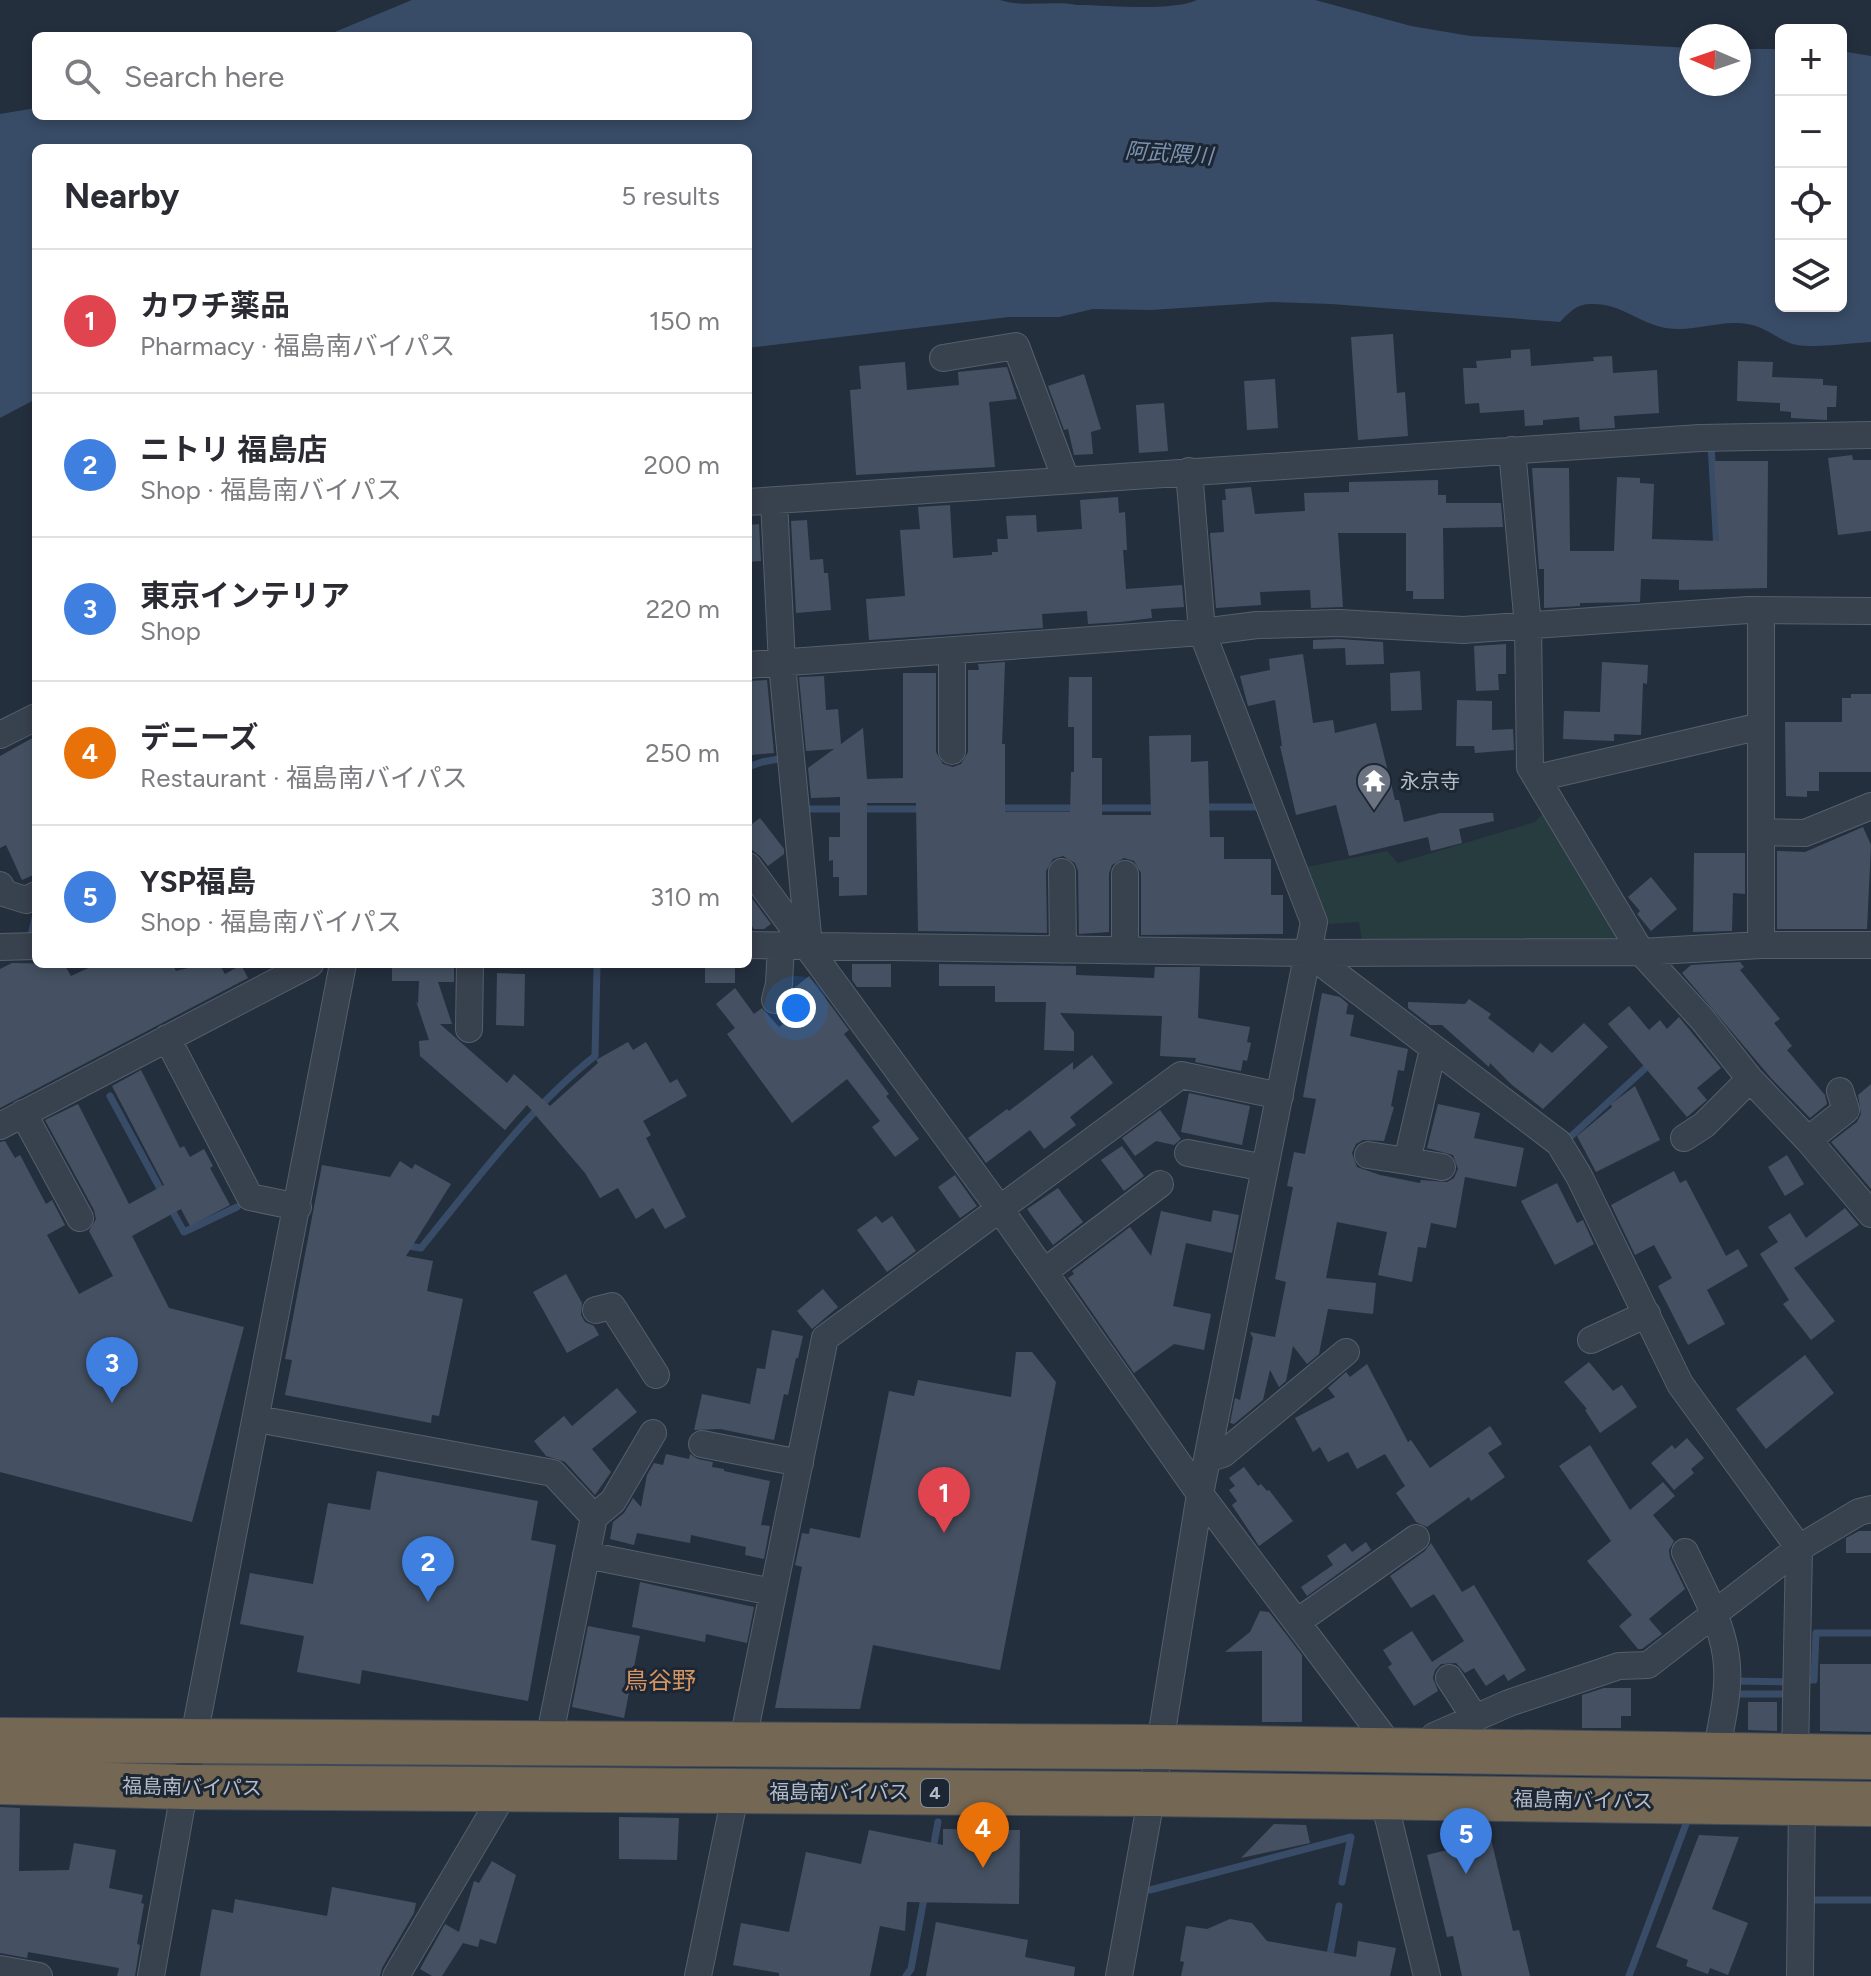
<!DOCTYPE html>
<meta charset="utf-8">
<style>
:root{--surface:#fff;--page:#f7f7f7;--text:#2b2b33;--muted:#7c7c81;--line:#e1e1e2;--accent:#1a73e8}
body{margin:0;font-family:Figtree,"Noto Sans JP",sans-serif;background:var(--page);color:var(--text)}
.controls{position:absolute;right:24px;top:24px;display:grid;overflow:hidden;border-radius:12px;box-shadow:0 4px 12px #0003}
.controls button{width:72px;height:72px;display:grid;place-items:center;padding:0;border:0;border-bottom:2px solid var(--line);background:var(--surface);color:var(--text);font:40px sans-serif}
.compass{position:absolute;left:1679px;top:24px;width:72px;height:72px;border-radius:50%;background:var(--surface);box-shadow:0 4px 12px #0003;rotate:272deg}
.you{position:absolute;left:796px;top:1008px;width:28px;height:28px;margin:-20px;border:6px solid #fff;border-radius:50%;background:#1a73e8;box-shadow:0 0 0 12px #1a73e833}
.badge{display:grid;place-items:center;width:52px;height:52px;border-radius:50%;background:var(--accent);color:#fff;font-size:26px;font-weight:700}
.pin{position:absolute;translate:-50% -66px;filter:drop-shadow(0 2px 4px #0008)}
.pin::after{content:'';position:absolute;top:42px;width:28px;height:24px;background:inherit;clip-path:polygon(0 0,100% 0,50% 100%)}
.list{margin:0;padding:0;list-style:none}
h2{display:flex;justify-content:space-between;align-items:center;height:104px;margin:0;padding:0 32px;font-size:34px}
h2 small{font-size:26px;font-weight:400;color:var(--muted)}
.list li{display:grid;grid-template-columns:52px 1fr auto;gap:24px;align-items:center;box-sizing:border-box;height:144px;padding:0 32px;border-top:2px solid var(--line)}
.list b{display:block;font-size:30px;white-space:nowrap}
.list p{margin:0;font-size:26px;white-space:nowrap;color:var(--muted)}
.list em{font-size:26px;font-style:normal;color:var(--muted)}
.icon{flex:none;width:44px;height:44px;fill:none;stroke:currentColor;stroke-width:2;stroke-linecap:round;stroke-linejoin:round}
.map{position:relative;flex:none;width:1871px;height:1976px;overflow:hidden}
.search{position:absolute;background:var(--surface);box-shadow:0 4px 12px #0003;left:32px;top:32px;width:720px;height:88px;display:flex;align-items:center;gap:20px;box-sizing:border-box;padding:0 28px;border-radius:12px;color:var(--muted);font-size:30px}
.panel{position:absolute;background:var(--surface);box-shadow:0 4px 12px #0003;left:32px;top:144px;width:720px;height:824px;border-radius:12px}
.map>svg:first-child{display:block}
</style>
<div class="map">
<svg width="1871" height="1976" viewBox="0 0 1871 1976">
<rect width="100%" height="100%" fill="#242f3e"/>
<path fill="#263c3f" d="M1547,809l77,125 -5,10 -256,2 -4,-24 -30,2 -22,-57 80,-16 11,12 137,-41z"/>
<path fill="#394c67" d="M412,0h588c25,8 53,0 77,5 32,0 93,7 120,-5h118l96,26 59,10 221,12v36h48v-35h42v257h60v-255l30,5v286c-21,1 -53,6 -74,3 -16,-3 -30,-17 -45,-20 -30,-7 -57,8 -86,3 -28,-5 -45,-25 -75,-24 -15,0 -21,8 -31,18l-228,-18 -59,-2 -122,8 -58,-1 -34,8h-50l-261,31v-200h-712v251l-36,19v-304l36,-6v8h712v-80h-423z"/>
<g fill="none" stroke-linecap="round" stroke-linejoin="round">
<path stroke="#394c67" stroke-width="7" d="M1711,444l6,106
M748,767l14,-5 22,-4
M1203,807h53
M999,808h79
M1095,808h63
M806,809h40
M859,809h63
M30,939l6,-25
M110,1096l53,98
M1567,1140l84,-77
M169,1205l15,27 53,-25
M402,1245l19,3c52,-64 109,-141 174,-192l2,-90
M1802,1680h12l2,-47h55
M1736,1681l52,1
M1733,1694h51
M933,1849l5,-27
M1150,1890l201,-53 -9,45
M1812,1900h59
M906,1976l5,-7 14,-76
M1326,1976l13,-70
M1629,1976l60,-160"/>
</g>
<path fill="#455162" d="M1393,334l4,59 8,-1 3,44 -50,4 -7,-103z
M1530,349l1,17 63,-5 -1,-4 19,-1 1,17 44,-3 2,43 -45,3 1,12 -35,2 -1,-13 -36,3v5l-18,1 -1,-16 -44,3 -1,-10 -14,1 -2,-36h14l-1,-7 35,-3v-8z
M1738,361l35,1 -1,15 51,2v6l14,1 -1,21h-9v13l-36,-2v-6l-11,-1v-8l-43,-2z
M905,362l2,28 52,-5 -1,-13 49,-5 10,32 -28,3 6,65 -139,8 -6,-85 11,-1 -2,-23z
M1084,374l17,55 -10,3 2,22 -19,1 -6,-26 -4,1 -16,-44z
M1275,379l3,49 -31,2 -3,-49z
M1164,403l4,48 -29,2 -3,-48z
M1852,455l1,5h18v71l-33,4 -10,-77z
M1714,461h54l-1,127 -88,2v-10l-38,-1 -1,23 -60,1v3l-36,2v-39h-5l-7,-101h37l1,83h44l3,-74 23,1v5l14,1 -2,55 67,2z
M1438,480v15h8v8h55l2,24 -60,1 1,71h-31v-8h-7v-58h-68l5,74 -32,1 -1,-18 -50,2 1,13 -45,3 -6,-75 14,-1 -2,-32h4l-1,-11 26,-2 4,27 50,-3 -1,-18 45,-1v-10z
M1118,497l1,16 6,-1 2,38h-4l3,39 56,-4 2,22 -33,2 1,9 -31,4 -33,2 -1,-13 -45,3 1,14 -174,12 -3,-41 39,-3 -5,-66 20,-1 -2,-22 32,-2 3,53 39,-3v-3h6l-1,-13h11l-2,-23 30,-1 1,17 45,-3 -2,-29z
M807,520l3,40 13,-1 1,14h4l3,37 -35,3 -5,-92z
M759,524l2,37 -13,1v-37z
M1339,639l44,3 1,22 -38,1 -1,-17 -32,1v-9z
M1506,644v30h-8l1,16 -23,1 -2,-45z
M1303,654l10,69 20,-3 2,13 41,-10 19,77h4l5,22 36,-9h53l1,8 -35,8 3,14 -31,8 -3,-14 -79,19 -13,-51 -40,10 -16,-69h2l-7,-46 -27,6 -8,-30 30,-6 -1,-11z
M1005,662l-3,82h3v68h65l1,-40h3v-45h-6l1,-50h23v81h10v57h49l-2,-79 42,-1v27l17,-1 2,76h14v22h47v36h12v39l-142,1v-62l-7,-12 -10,-3 -12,7 -3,8v59l-30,2 -1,-63 -3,-8 -12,-7 -10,3 -7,12 1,62 -129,-2 -2,-128h-49v92l-28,1v-19h-6v-17l-4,1v-24h11v-40l-29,1 -3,-30 26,-19 -28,2 -7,-74 25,-1 2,34 12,-1 3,35 22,-16 4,51 36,-1v-105h33v79l7,12 10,3 8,-3 7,-12v-82h11l-1,-6z
M1602,662l46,3 -1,19 -4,-1 -2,52 -27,-1v7l-51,-2 1,-28 36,1z
M1420,671l2,39 -31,1 -1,-38z
M767,680l7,73 -23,2 -3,-74z
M1851,694h20v78h-52v19h-12v6l-21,-1 -1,-74h57v-24h9z
M1457,700l35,1v29l21,-1 1,21 -39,3 -1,-7h-18z
M36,736v138l-14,6 -16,-35 -6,3v-92z
M760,818l24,31v5l-16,12 -8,-10 -12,-9v-20z
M1863,827l8,18 -4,84h-90v-78l28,1z
M1694,853h51v41l-12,-1 -1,38 -39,1z
M1651,877l26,32 -26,22 -14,-17 3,-3 -12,-14z
M748,893l23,31 -7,5h-10l-6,-8z
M1740,962l4,5 -4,3 40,49 -6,4 18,23 -5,4 38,45 2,9 -17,14 -39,-40 -89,-105 9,-8z
M12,963l52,1 7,12 26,-12h75l4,7 28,-7h15l6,10 16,-9 7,13 -248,130v-139z
M392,964h62v18h-16l14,42h-12l67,59 7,-9 36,32 48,-43 -2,-3 32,-18 5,8 13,-8 24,41 7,-4 10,17 -44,25 8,14 -5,3 40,79 -21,12 -12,-21 -17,11 -18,-31 -18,10 -15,-25 -58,-68 -22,25 -85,-74 -1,-15 10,-1 -13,-39 2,3 1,-23h-27z
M705,964h30v19h-30z
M852,964h39v23h-34l-5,-7z
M939,964l137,2v9l78,3 1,-11h45l-2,51 52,9 -3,15 4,1 -4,18 -4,-1 -2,11 -46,-9 1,-4 -36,-2 2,-40 -102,-3 14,19v19l-30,-1 2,-48h-51v-16h-56z
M497,973l28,1 -1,52 -28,-1z
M809,976l40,54 -5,4 45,60 -3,2 33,43 -24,18 -23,-30 8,-6 -33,-42 -55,44 -65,-89 8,-6 -19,-24 19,-16 19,26 8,-6 17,19 29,-21 -14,-18z
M1322,993l18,4 8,7 -2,10 8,1 -4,21 58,13 -4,22 -6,-1 -7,36 3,1 -10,34 -21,-1 -7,4 -4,9 5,14 23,8 40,8 1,-3 26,2 7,-4 4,-9 -5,-14 -26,-7 11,-44 42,9 -6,25 50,10 -8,39 -51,-10 -9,51 -25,-5 -5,25 -8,-1 -6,35 -34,-7 9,-43 -50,-10 -11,56 50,5 -3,31 -45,-5 -9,45 -12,10 -14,-18 -7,35 -7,6 -9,-17 -7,30 -29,24 -4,-1 5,-25 5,2 13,-62 -3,-6 25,5 11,-55 -11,-3 18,-92 -6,-1 7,-34 11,2 11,-55 -13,-2z
M1469,999l22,15 -3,4 45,35 7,-10 12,10 32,-30 24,24 -65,62 -31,-24 -22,-22 -1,4 -47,-42h-12l-22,-17v-6l57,2z
M1629,1006l20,24 11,-10 7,9 12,-12 42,51 -24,20 10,12 -20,17 -79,-93z
M1092,1055l21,28 -43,34 6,8 -32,24 -14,-19 -44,33 -18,-25 39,-29 2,2 64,-49v8z
M141,1070l39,78 4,-2 6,11 14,-8 9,17 -3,2 20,37 -40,21 -9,-17 -49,27 37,72 75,19 -52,195 -192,-50v-330l5,-1 10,17 5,-3 26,49 6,-4 13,25 -18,10 32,59 34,-18 -24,-45 7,-12 -2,-9 -49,-90 33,-16 51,100 35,-19 -52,-99z
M1871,1084v105l-40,-47 26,-20 4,-8 -3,-19z
M1635,1086l25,54 -64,32 -19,-36 35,-29 -1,-3z
M1189,1093l61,13 -8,39 -61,-13z
M1160,1110l21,29 -7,6 -18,-4 -21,15 -13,-18z
M1122,1146l22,30 -20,15 -23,-31z
M1787,1155l17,29 -19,12 -17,-29z
M400,1161l12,8 3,-5 36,20 -45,72 27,5 -6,30 36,8 -24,117 -7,-1 -1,8 -146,-28 7,-35 -7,-1 37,-194 68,12z
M1674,1171l6,12 6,-3 40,76 12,-7 10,17 -41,24 18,34 -37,21 -30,-59 14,-8 -18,-33 -19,10 -24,-50z
M955,1175l22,31 -17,12 -22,-31z
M1557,1183l20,40 6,-3 11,24 -39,21 -34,-64z
M1058,1188l25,34 -30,23 -26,-36z
M1845,1208l14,17 -65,43 41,53 -24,19 -28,-36 6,-4 -29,-46 18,-12 -10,-15 22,-14 16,25z
M1213,1210l26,5 -7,38 -46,-10 -13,63 38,8 -7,36 -30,-6 -40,29 -66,-95 6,-4 -2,-3 58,-44 21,29 10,-45 50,11z
M876,1216l6,7 10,-7 24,35 -29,21 -30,-42z
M566,1274l16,29 -1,12 4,7 9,4 5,9 -32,18 -34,-61z
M823,1289l15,18 -26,22 -15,-18z
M772,1330l31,6 -5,22h-2l-8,37 -4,-1 -10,46 -54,-11 -26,1 8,-36 48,10 7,-36 8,1z
M1016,1352h16l24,30 -56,288 -127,-25 -13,64 -85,-1 27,-141 -7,-2 7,-32 7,1 1,-6 50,10 29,-147 25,5 4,-16 93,17z
M1805,1355l29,38 -68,56 -30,-40z
M1589,1362l24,29 9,-6 15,22 -37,26 -15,-23 2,-1 -23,-27z
M1367,1364l41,78 3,-2 19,28 60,-42 12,18 -14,9 17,24 -34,24 -2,-4 -42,30 -11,-5 -20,-29 9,-7 -20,-32 -28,15 -9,-17 -20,10 -8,-15 -7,5 -18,-34 40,-21 -7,-9 18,-16 4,5z
M617,1388l20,24 -45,37 19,23 -16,23 -30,-33 -19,-6 -12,-15 30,-25 8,10z
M1687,1438l17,20 -13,11 3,4 -20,17 -23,-27 21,-18 3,4z
M1590,1445l40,65 33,-28 12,14 -22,19 21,26 -5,9 1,8 15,31 -36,30 13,15 -20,15h-4l-19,-23 13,-11 -45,-54 24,-20 -52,-75z
M666,1454l23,5 1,-5 8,5 15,3 -1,5 12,2v2l46,10 -9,44 9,1 -6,33 -19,-4 1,-8 -55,-12 -1,8 -53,-10 -3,12 -24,-6 3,-17 11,-9 9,-15 8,9 6,-32 7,-12 9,2z
M1244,1467l14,19 3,-2 6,7 2,-1 24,31 -34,25 -27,-41 5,-4 -8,-11 6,-4 -6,-8z
M377,1471l161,30 -7,39 25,5 -28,156 -166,-31 -2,14 -63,-12 7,-36 -64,-12 10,-51 63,11 15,-81 42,7z
M1859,1531h12v22h-25v-15z
M1366,1542l5,8 -64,46 -6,-9 32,-22 -6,-9 18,-13 7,9z
M1431,1543l31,49 12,-7 52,85 -18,11 -4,-7 -18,12 -12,-18 -9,5 -9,-10 -15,1 -6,6 -2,8 5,13 -24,15 -26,-39 4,-3 -9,-14 29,-19 20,31 32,-21 -30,-47 -23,14 -21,-32 35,-25z
M640,1582l114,25 -7,36 -41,-9 -1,8 -73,-15z
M1260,1611l9,1 33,43v67h-40v-71l-37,1 25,-20z
M588,1626l52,10 -16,82 -52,-11z
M1820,1664h51v68l-51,-1z
M1604,1688h27v28h-10v12h-39v-33z
M1748,1702h29v29l-29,-1z
M0,1807l20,1 -1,63 50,-1 5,-27 42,7 -7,38 34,7 -2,8 3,1 -7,40 3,1 -5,31h-18l2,-8 -91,-16 -1,6 -27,-5z
M619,1817l60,1 -2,42 -58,-1z
M1274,1824l32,1 4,18 -69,15z
M943,1829l77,1 -1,74 -112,-2 -2,29 -25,-5 -10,50h-91v-3l-46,-8 8,-42 48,9 17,-80 55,12 8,-34 74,15z
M1699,1835l40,2 -27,72 36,14 -20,52 -18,-7 -2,6 -22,-8 2,-6 -32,-13z
M1491,1839l22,92 6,-1 11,46h-68l-9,-40 -6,1 -20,-82z
M492,1861l24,14 -20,69 -16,-5 -2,8 -15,-4 -21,33h-10l-12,-7 25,-45 14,8 15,-51 5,2z
M332,1887l84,16 -2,10 -32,55 -2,8h-180l12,-67 21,4 2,-14 92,17z
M1230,1919l22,4 15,18 89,16 2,-16 38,7 -6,28h-209l3,-14 -4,-1 6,-35 21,3z
M936,1922l92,18 -3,17 50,10 -1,9h-148z"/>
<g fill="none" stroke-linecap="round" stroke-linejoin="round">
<defs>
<path id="street" d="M943,358l73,-12 50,134
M1512,450l16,176 2,141 111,185 62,68 47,59 58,61 63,74
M774,501l8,163 27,282
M748,502l952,-64 171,-3
M1761,611v334
M952,651v100
M748,665l454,-33 55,-7 82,-2 124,7 285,-20 123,1
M0,735l36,-18
M1537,778l224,-52
M1761,832l44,1 66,-27
M748,866l251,342 201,286 194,257
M1062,872l1,78
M0,885l4,8 22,7 10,-5
M748,945l560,8 333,-1 120,-7h110
M0,947l36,-1
M1125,951v-77
M1308,953l251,190 20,33 101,208 119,164 -4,208
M775,1000l4,-16 2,-39
M469,1029l1,-65
M167,1038l83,159 48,10
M23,1113l57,105
M0,1126l310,-162
M1684,1138l20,-13 46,-46
M1808,1140l38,-30 -6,-19
M1188,1153l77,15
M1368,1155l39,6 26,-112
M1407,1161l35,6
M1044,1272l116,-88
M596,1310l16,-4 44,69
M1591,1340l56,-26
M257,1419l296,54 41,44 -46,227
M702,1444l98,19
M1207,1459l16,-5 123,-102
M594,1517l19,-16 40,-68
M1685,1552c15,32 36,68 41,104 5,34 -5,66 -10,99
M586,1555l187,37
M1297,1622l119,-84
M1449,1678l26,40
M742,1745l83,-407 356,-263 99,21
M1425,1750l9,-14 75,-33 110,-37 29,-1 151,-117 60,-36 12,-3
M1383,1797l44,179
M0,1969l39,7
M151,1976l42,-234 150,-778
M396,1976l111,-188
M698,1976l38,-185
M1119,1976l33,-182 48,-300 114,-572 -112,-290 -13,-161
M1800,1976l2,-173"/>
<path id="highway" d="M0,1740l1159,7 712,10
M0,1782l185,5 967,7 719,10"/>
</defs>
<use href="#street" stroke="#565f6c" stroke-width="28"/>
<use href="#highway" stroke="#434c59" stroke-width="46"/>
<use href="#street" stroke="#38414e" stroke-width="26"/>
<use href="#highway" stroke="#746855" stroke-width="44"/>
</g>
<defs>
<symbol id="temple-pin" viewBox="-11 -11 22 30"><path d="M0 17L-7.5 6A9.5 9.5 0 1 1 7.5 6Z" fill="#6b7280" stroke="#1d2633"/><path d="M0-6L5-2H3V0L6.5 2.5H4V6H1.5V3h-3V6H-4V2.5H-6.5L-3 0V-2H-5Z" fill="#fff"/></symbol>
</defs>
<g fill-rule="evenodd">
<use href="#temple-pin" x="1354" y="761" width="40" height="54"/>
</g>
<g text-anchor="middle" stroke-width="6" stroke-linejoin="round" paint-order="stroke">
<rect fill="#1d2633" stroke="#878f9c" stroke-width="2" x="921" y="1779" width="28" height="28" rx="6"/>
<g font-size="18" font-weight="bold" fill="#b4bcc9">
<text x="935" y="1799">4</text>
</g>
<g font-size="20" fill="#b4bcc9" stroke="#1d2633" text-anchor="start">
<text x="1400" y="788">永京寺</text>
</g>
<g font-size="20" fill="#b4bcc9" stroke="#1d2633">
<text transform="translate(192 1787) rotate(1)" y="7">福島南バイパス</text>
<text x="839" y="1799">福島南バイパス</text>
<text transform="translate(1583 1800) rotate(1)" y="7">福島南バイパス</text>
</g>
<g font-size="22" font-style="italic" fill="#7c92b1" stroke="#1d2633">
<text transform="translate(1169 153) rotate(4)" y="8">阿武隈川</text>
</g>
<g font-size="24" fill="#d59563" stroke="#1d2633">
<text x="660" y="1689">鳥谷野</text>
</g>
</g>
</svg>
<div class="controls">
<button>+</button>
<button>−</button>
<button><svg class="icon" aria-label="locate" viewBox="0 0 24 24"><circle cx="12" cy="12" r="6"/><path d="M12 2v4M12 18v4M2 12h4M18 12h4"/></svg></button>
<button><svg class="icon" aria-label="layers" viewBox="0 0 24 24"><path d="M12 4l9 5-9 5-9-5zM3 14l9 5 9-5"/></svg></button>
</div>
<svg class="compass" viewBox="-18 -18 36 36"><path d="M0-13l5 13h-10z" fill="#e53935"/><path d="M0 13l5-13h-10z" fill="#7c7c81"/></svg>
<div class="you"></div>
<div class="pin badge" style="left:944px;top:1533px;background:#e0444e">1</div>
<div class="pin badge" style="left:428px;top:1602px;background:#3f7fe0">2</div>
<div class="pin badge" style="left:112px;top:1403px;background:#3f7fe0">3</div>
<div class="pin badge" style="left:983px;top:1868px;background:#e8710a">4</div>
<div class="pin badge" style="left:1466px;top:1874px;background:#3f7fe0">5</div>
<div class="search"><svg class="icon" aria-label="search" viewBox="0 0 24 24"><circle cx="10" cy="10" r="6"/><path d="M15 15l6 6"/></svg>Search here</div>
<section class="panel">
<h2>Nearby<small>5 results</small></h2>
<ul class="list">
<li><span class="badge" style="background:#e0444e">1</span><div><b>カワチ薬品</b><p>Pharmacy · 福島南バイパス</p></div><em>150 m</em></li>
<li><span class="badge" style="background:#3f7fe0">2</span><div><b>ニトリ 福島店</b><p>Shop · 福島南バイパス</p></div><em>200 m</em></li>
<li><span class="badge" style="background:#3f7fe0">3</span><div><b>東京インテリア</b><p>Shop</p></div><em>220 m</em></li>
<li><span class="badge" style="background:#e8710a">4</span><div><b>デニーズ</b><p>Restaurant · 福島南バイパス</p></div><em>250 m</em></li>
<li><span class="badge" style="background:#3f7fe0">5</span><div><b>YSP福島</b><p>Shop · 福島南バイパス</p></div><em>310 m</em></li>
</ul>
</section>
</div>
